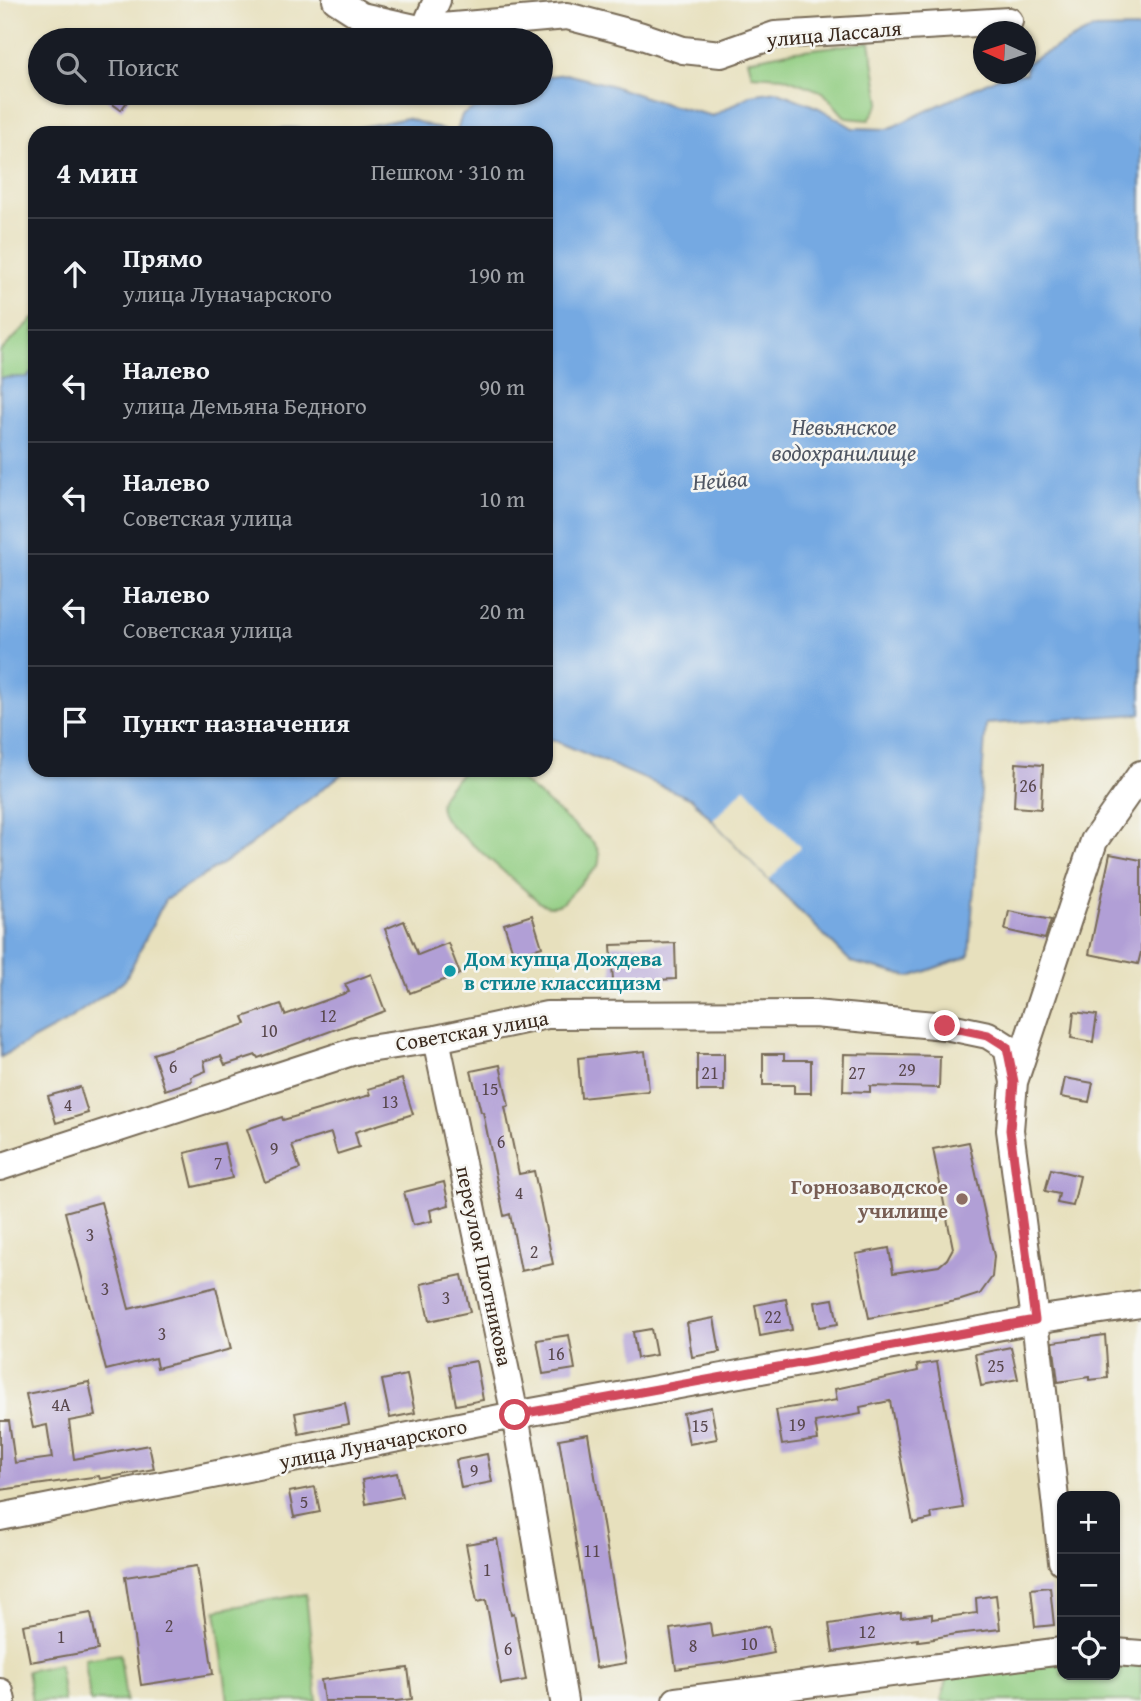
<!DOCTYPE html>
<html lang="ru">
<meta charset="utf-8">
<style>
:root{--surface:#171b24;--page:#20242c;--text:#f1f3f6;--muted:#9ea1a6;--line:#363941}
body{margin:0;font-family:"Gentium Book Plus",serif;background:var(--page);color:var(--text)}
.controls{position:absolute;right:21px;bottom:21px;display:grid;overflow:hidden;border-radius:14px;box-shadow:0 2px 5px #0004}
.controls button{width:63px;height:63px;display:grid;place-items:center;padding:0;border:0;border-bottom:2px solid var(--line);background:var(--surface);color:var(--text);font:35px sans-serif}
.compass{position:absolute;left:973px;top:21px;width:63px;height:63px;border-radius:50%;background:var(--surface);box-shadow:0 2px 5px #0004;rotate:273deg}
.stop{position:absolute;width:21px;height:21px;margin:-16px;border:5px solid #d1495b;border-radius:50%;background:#fff}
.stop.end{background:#d1495b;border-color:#fff;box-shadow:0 2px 7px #0008}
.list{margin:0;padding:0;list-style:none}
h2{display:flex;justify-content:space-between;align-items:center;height:91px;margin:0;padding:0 28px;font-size:30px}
h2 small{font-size:23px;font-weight:400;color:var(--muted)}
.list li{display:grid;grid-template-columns:46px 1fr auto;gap:21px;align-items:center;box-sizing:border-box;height:112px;padding:0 28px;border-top:2px solid var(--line)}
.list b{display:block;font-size:26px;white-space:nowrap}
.list p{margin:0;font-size:23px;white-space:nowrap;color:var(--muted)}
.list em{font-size:23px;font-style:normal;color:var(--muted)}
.icon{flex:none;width:38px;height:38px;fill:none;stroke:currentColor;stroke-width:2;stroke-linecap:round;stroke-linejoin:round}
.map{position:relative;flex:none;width:1141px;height:1701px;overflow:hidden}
.search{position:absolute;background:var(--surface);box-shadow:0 2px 5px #0004;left:28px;top:28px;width:525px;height:77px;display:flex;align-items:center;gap:18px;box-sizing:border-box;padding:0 24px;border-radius:38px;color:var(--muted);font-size:26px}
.panel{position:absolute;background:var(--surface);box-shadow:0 2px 5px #0004;left:28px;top:126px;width:525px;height:651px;border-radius:21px}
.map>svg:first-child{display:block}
</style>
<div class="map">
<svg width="1141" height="1701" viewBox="0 0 1141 1701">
<rect width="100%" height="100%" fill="#f6f6f2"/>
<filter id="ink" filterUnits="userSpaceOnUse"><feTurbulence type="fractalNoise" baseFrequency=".0143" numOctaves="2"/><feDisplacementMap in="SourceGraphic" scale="14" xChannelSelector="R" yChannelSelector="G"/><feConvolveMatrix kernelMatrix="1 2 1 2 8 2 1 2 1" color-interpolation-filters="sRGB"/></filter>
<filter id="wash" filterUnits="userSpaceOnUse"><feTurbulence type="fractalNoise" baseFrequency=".00686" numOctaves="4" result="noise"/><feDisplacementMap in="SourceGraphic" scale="28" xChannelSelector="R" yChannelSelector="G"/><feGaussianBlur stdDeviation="1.57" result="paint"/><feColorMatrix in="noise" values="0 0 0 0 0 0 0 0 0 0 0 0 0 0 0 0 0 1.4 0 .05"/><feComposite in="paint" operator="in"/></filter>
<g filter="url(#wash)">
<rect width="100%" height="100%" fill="#e7e0bd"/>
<path fill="#92cd82" stroke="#667c50" stroke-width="2" d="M870,42l10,60 -11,18 -23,-2 -23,-26 -40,-15 -31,-2 -4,-15 40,-8z
M35,317v52l-8,8 -27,1v-26z
M465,770h45l83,72c6,8 8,13 5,24l-37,38c-8,3 -12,3 -21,-1l-91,-79c-21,-23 0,-37 16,-54z
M306,1594l11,107h-89l-12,-91z
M120,1654l6,47h-36l-5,-42z
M59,1664l5,37h-32l-5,-30z
M1045,1664h17v11h53v-10h26v36h-200l7,-25z"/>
<path fill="#75a9e2" stroke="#586a80" stroke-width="2" d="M1141,28v686l-155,10 -17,232 -59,21 -59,-15 -82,-82 -77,-81 -146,-62v-604h-90l6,-18 39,-22h40v-16l25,-3 44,11 56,19 47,12 38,-21 25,-4 43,17 34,20 35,1 117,-55h21v-11l66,-34z
M406,118l46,15h-185l6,-4 19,-1 50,3z
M35,369v401h312l-106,82 -76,48 -40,80 -61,43 -63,34 -1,-679 27,-1z"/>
<path fill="#e7e0bd" d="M745,787l55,60 -31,33 -56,-60z"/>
<g id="blocks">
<path fill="#b19fd6" d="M97,93h36l-12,17z
M1016,763l27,2 -2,44 -27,-2z
M1110,854l31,6v92l-3,12 -49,-10z
M1009,911l42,9 -6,19 -40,-9z
M532,915l10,32 -28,8 -10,-31z
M404,921l14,34 30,-12 12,31 -50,19 -25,-64z
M675,943l1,36 -63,3 -2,-37z
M371,974l14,37 -127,47 -2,-3 -31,10 -4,-9 -17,5 2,10 -15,6 1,4 -27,9 -12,-36 93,-30 -3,-7 38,-13 4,11 64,-23 -4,-8z
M1074,1012l23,3 -4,27 -22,-4z
M645,1051l4,40 -68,7 -3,-40z
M697,1054h27v37h-27z
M763,1054h21v6h27v33h-17v-8h-31z
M844,1054l96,2 -1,32 -69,-2v6l-27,-1z
M500,1065l9,41 -4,1 14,67 15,-3 19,93 -32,7 -11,-57 -6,2 -21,-104h-2l-10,-41z
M1065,1078l28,5 -4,19 -28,-5z
M402,1079l11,35 -58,18 4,15 -22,7 -6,-21 -39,12 8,24 -35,13 -18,-53 35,-12 1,3 87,-25 -2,-6z
M80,1087l8,26 -32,10 -8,-27z
M969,1142l25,114 -2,21 -12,17 -19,6 -92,18 -13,-64 33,-6 4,25 46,-7 8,-7 6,-11 -20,-99z
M224,1143l8,35 -39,9 -8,-34z
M1051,1169l29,7 -7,30 -16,-3 2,-9 -14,-3z
M444,1182l5,23 -19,5 2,11 -19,4 -9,-33z
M101,1202l28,107 87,-22 15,62 -74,19 -2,-10 -49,12 -41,-158z
M462,1275l8,37 -41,9 -8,-37z
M786,1299l6,31 -32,6 -5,-31z
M833,1299l5,25 -19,3 -4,-25z
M714,1318l6,34 -28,5 -5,-34z
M651,1329l5,26 -19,3 -4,-26z
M569,1335l6,34 -32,5 -6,-34z
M1105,1335l3,43 -19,2v-3l-31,5 -5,-40z
M1011,1347l7,32 -37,7 -6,-32z
M476,1361l7,39 -27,5 -7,-39z
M937,1362l26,146 -32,5 1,6 -19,4 -23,-122 -30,6 1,7 -46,8 3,18 -36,5 -6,-35 61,-10 -2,-11 83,-18 -1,-6z
M407,1375l8,38 -25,5 -8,-38z
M89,1382l7,34 -27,5 5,38 75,-14 5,24 -54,10 -1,-3 -99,14v-69h9l6,42 37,-5 -5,-33 -14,3 -7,-34z
M345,1403l4,21 -50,10 -4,-21z
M711,1407l6,32 -28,5 -6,-31z
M588,1434l38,229 -30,5 -37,-229z
M487,1454l5,28 -31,6 -5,-28z
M397,1473l5,24 -36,7 -4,-24z
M315,1487l5,25 -26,5 -5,-25z
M497,1539l14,75 3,-1 12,67 -25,4 -15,-84 -9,2 -11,-58z
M197,1566l16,108 -72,11 -16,-108z
M1050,1587l4,38 -19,2 -4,-38z
M996,1595l4,34 -44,5 -22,4v1l-16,2v-2l-85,13 -4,-28 72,-11v5l31,-4v5l45,-6 -1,-15z
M91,1613l7,37 -68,12 -7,-37z
M710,1623l2,14 57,-11 5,27 -46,9 -52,7 -6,-40z
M408,1668l4,31 -16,2h-72l-3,-21z"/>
</g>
</g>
<g filter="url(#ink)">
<use href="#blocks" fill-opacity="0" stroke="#776a56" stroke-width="2"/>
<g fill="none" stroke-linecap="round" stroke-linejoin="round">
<defs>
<path id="minor" d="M336,0l25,16 58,13 148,-13 72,19 44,15 38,4 54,-19 234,-14
M425,28l12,-28
M436,1039l79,376 49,286
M0,1167l355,-116 81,-12 111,-24 267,-1 131,12 43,9 19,12 7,35
M0,1517l515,-102 520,-95 106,-16
M1062,1561l-27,-241 -25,-190 4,-48 80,-241 47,-67
M1115,1652l26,2
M0,1692l2,9
M676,1701l386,-50"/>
</defs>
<use href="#minor" stroke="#776a56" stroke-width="30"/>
<use href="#minor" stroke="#fff" stroke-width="26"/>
</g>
</g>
<g fill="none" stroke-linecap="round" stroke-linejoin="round" filter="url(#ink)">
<path stroke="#d1495b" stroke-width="9" d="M515,1415l520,-95 -25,-190 4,-48 -7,-35 -19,-12 -43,-9"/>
</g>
<circle fill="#0f9aa8" stroke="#f6f6f2" stroke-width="2.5" cx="450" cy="971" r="7"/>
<circle fill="#8d6e63" stroke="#f6f6f2" stroke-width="2.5" cx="962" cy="1199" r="7"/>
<g text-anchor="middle" stroke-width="5" stroke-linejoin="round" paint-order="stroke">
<g font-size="18" fill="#58474c">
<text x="1028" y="792">26</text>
<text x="328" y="1022">12</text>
<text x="269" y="1037">10</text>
<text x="173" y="1073">6</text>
<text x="907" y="1076">29</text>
<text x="710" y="1079">21</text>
<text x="857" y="1079">27</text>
<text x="490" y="1095">15</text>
<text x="390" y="1108">13</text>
<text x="68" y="1111">4</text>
<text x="501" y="1148">6</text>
<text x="274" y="1155">9</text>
<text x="218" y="1169">7</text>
<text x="519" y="1199">4</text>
<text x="90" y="1241">3</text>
<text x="534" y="1258">2</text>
<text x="105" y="1295">3</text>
<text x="446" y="1304">3</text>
<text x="773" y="1323">22</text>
<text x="162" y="1340">3</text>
<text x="556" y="1360">16</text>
<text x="996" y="1372">25</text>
<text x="61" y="1411">4А</text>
<text x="797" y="1431">19</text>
<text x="700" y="1432">15</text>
<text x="474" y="1477">9</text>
<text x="304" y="1508">5</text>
<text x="592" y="1557">11</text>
<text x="487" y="1576">1</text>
<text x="169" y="1632">2</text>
<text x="867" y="1638">12</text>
<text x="61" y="1643">1</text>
<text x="749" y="1650">10</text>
<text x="693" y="1652">8</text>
<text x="508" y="1655">6</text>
</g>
<g font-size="21" fill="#3b2a1e" stroke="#f6f6f2">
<text transform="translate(834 34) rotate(-5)" y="7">улица Лассаля</text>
<text transform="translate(472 1031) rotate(-10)" y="7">Советская улица</text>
<text transform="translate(484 1266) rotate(78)" y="7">переулок Плотникова</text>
<text transform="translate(373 1444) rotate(-11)" y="7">улица Луначарского</text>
</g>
<g font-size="21" font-weight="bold" fill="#0d838f" stroke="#f6f6f2" text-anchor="start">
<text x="464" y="966">Дом купца Дождева<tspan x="464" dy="24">в стиле классицизм</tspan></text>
</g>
<g font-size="21" font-weight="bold" fill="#785e54" stroke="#f6f6f2" text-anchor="end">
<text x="948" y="1194">Горнозаводское<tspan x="948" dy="24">училище</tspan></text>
</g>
<g font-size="23" font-style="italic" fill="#4f5663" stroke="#f6f6f2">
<text x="844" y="435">Невьянское<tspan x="844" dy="26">водохранилище</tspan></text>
<text transform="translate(720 480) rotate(-4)" y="8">Нейва</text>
</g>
</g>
</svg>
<div class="controls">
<button>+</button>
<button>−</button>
<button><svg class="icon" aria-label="locate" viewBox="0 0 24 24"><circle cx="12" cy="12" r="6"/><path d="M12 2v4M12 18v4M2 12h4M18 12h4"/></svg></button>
</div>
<svg class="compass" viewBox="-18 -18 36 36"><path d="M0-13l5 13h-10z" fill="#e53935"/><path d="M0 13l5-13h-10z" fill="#9ea1a6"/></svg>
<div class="stop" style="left:515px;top:1415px"></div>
<div class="stop end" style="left:945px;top:1026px"></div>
<div class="search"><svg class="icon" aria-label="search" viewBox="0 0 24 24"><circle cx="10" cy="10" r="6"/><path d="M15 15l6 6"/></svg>Поиск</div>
<section class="panel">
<h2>4 мин<small>Пешком · 310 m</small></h2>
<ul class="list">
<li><svg class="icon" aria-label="ahead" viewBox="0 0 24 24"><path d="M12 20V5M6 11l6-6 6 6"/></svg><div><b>Прямо</b><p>улица Луначарского</p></div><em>190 m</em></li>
<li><svg class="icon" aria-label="left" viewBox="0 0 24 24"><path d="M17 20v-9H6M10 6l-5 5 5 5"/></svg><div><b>Налево</b><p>улица Демьяна Бедного</p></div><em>90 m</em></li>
<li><svg class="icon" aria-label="left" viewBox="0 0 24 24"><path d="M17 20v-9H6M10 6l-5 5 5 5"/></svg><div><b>Налево</b><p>Советская улица</p></div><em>10 m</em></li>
<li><svg class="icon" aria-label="left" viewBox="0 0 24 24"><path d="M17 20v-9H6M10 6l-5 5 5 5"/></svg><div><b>Налево</b><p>Советская улица</p></div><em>20 m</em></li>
<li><svg class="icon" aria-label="arrive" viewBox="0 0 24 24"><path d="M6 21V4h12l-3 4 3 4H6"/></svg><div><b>Пункт назначения</b></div></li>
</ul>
</section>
</div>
